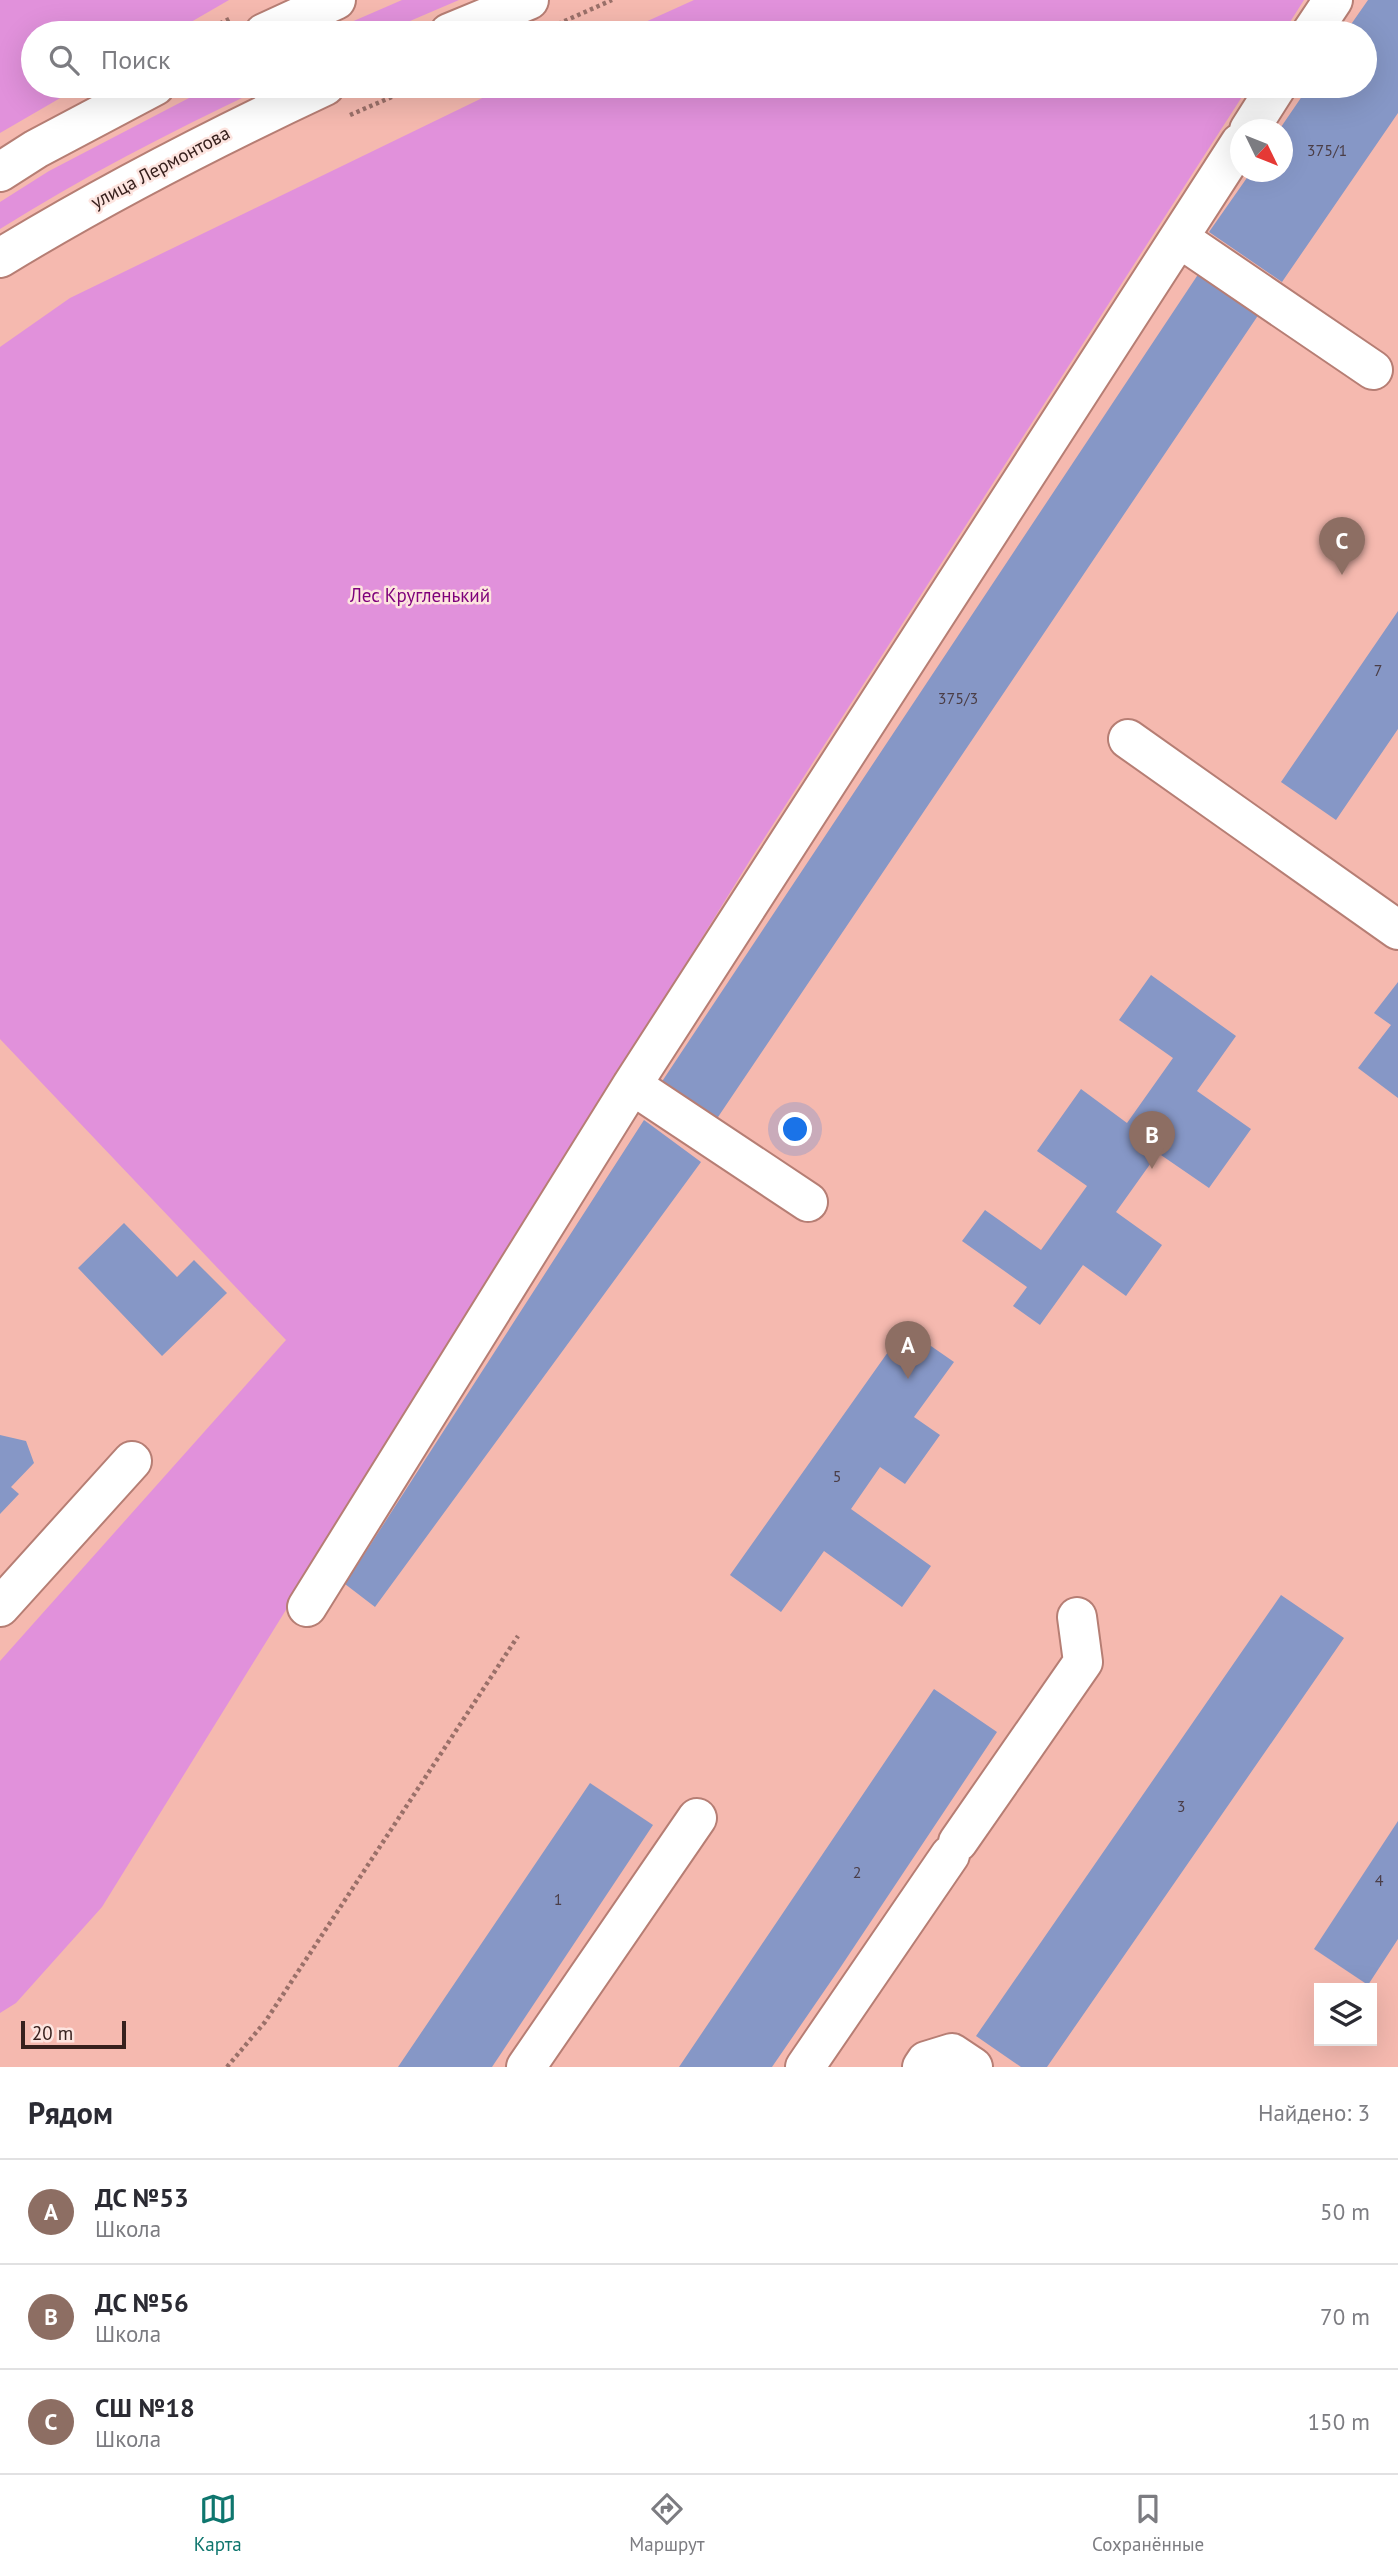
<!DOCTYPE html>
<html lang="ru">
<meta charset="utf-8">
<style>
:root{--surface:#fff;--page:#f7f7f7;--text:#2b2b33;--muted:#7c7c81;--line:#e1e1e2;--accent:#0f766e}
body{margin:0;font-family:"PT Sans",sans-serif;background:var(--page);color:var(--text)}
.controls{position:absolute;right:21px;bottom:21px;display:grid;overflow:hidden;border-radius:0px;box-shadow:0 7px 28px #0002}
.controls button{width:63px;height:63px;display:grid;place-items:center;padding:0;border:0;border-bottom:2px solid var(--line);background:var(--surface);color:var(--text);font:35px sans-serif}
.compass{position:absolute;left:1230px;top:119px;width:63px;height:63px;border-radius:50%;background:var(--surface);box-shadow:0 7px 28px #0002;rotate:133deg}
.scale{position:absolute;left:21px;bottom:18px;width:105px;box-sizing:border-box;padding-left:7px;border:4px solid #37201d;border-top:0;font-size:19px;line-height:24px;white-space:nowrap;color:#37201d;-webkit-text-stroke:5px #fde4df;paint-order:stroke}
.you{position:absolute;left:796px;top:1130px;width:24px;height:24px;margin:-18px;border:5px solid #fff;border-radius:50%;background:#1a73e8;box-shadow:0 0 0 10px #1a73e833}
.badge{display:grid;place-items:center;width:46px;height:46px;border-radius:50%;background:var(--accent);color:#fff;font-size:23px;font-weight:700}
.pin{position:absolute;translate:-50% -58px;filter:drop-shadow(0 2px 4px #0008)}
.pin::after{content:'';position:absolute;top:37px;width:24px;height:21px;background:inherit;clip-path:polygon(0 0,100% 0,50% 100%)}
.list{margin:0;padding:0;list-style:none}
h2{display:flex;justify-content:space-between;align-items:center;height:91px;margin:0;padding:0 28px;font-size:30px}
h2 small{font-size:23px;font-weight:400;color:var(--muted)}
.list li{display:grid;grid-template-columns:46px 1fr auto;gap:21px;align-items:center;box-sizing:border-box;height:105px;padding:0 28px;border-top:2px solid var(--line)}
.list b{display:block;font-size:26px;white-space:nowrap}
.list p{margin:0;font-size:23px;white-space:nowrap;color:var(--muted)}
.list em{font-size:23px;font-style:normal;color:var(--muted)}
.icon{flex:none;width:38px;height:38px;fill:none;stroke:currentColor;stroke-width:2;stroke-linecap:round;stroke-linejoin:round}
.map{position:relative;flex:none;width:1398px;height:2067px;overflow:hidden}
.search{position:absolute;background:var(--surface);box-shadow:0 7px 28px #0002;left:21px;right:21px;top:21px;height:77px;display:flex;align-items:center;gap:18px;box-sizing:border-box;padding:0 24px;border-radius:38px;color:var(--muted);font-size:26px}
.sheet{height:406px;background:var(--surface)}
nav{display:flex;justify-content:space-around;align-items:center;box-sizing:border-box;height:98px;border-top:2px solid var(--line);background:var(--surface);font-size:19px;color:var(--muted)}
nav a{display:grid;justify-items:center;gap:4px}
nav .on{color:var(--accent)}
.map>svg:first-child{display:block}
</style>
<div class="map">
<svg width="1398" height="2067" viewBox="0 0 1398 2067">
<rect width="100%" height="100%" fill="#f5b9af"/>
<path fill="#e191db" d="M0,0h229l-57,33h-139v53h48l-81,47z
M402,0h57l-77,33h-56z
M694,0h610l-21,33h-662z
M212,86h55c-91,43 -181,89 -267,143v-27l49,-31z
M507,86h742l-497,771 -650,1050 -86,96 -16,10v-352l286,-321 -286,-301v-692l70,-49z"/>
<path fill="#8697c6" d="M1368,0h30v113l-116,169 -73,-50 42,-60h31v-42h-3l30,-44h56v-53h-20z
M1199,273l60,41 -543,806 -55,-37z
M1398,611v118l-62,91 -55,-38z
M1151,975l85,61 -39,55 54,38 -42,59 -51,-35 -42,59 46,33 -36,51 -43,-31 -43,60 -27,-19 14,-19 -65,-46 23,-31 56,40 46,-64 -50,-35 44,-62 46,34 46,-65 -54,-38z
M1398,982v116l-40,-30 33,-43 -17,-12z
M644,1120l57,42 -326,445 -30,-23z
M124,1223l53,54 17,-17 33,33 -65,63 -84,-88z
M905,1328l49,34 -40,55 26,18 -35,49 -25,-17 -29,42 80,57 -29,41 -78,-56 -43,61 -51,-37z
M0,1435l26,6 8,22 -23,24 8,7 -19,20z
M1281,1595l63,43 -297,429h-26l-45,-31z
M934,1689l63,43 -157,236 -68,99h-93z
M590,1783l63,42 -157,236 -4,6h-94z
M1398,1821v118l-30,46 -54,-36z"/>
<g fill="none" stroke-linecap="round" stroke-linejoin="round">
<defs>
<path id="minor" d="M1311,33l22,-33
M1249,130l28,-44
M1179,238l194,132
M1128,739l270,191
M632,1085l176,117
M0,1607l132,-146
M307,1607l325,-522 608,-942
M958,1842l125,-180 -6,-45
M526,2067l171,-249
M805,2067l145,-212
M922,2067l4,-6 26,-8 21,14"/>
<path id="major" d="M264,33l72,-33
M449,33l80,-33
M0,172l36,-23 119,-63
M0,258c105,-64 214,-120 325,-172"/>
</defs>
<use href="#minor" stroke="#b67e74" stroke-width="42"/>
<use href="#major" stroke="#b67e74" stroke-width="42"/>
<path stroke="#9a7069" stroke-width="4.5" stroke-dasharray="3.5 3.5" stroke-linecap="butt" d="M558,24l54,-24
M201,33l30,-15
M210,33l18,-8
M350,115l67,-29
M227,2067l38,-45 253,-386"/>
<use href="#minor" stroke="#fff" stroke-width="38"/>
<use href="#major" stroke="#fff" stroke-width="38"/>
</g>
<g text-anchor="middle" stroke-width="5" stroke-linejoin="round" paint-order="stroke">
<g font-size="16" fill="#4b3e47">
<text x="1327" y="156">375/1</text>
<text x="1378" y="676">7</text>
<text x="958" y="704">375/3</text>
<text x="837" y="1482">5</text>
<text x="1181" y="1812">3</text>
<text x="857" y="1878">2</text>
<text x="1379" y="1886">4</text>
<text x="558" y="1905">1</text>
</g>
<g font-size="19" fill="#37201d" stroke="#fde4df">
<text transform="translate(160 167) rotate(-28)" y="7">улица Лермонтова</text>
</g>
<g font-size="19" fill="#7e007b" stroke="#fde4df">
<text x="420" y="602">Лес Кругленький</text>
</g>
</g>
</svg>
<div class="controls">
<button><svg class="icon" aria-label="layers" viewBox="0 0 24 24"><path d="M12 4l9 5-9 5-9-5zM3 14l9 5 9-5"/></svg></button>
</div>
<svg class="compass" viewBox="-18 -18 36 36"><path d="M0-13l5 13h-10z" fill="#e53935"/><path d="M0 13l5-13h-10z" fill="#7c7c81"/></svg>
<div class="scale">20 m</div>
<div class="you"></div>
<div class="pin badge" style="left:908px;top:1379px;background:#8d6e63">A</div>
<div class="pin badge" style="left:1152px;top:1169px;background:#8d6e63">B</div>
<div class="pin badge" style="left:1342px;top:575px;background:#8d6e63">C</div>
<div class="search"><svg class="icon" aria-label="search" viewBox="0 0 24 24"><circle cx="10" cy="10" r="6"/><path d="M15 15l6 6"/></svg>Поиск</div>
</div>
<section class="sheet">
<h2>Рядом<small>Найдено: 3</small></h2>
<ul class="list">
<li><span class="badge" style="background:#8d6e63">A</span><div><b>ДС №53</b><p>Школа</p></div><em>50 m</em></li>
<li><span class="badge" style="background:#8d6e63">B</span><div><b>ДС №56</b><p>Школа</p></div><em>70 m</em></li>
<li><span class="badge" style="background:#8d6e63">C</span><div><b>СШ №18</b><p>Школа</p></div><em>150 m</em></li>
</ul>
</section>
<nav>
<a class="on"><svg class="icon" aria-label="map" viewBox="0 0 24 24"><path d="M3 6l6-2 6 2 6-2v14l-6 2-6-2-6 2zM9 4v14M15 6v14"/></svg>Карта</a>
<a><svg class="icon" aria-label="directions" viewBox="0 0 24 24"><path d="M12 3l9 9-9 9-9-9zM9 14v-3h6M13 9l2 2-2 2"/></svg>Маршрут</a>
<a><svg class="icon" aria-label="saved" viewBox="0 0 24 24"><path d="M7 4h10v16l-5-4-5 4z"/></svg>Сохранённые</a>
</nav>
